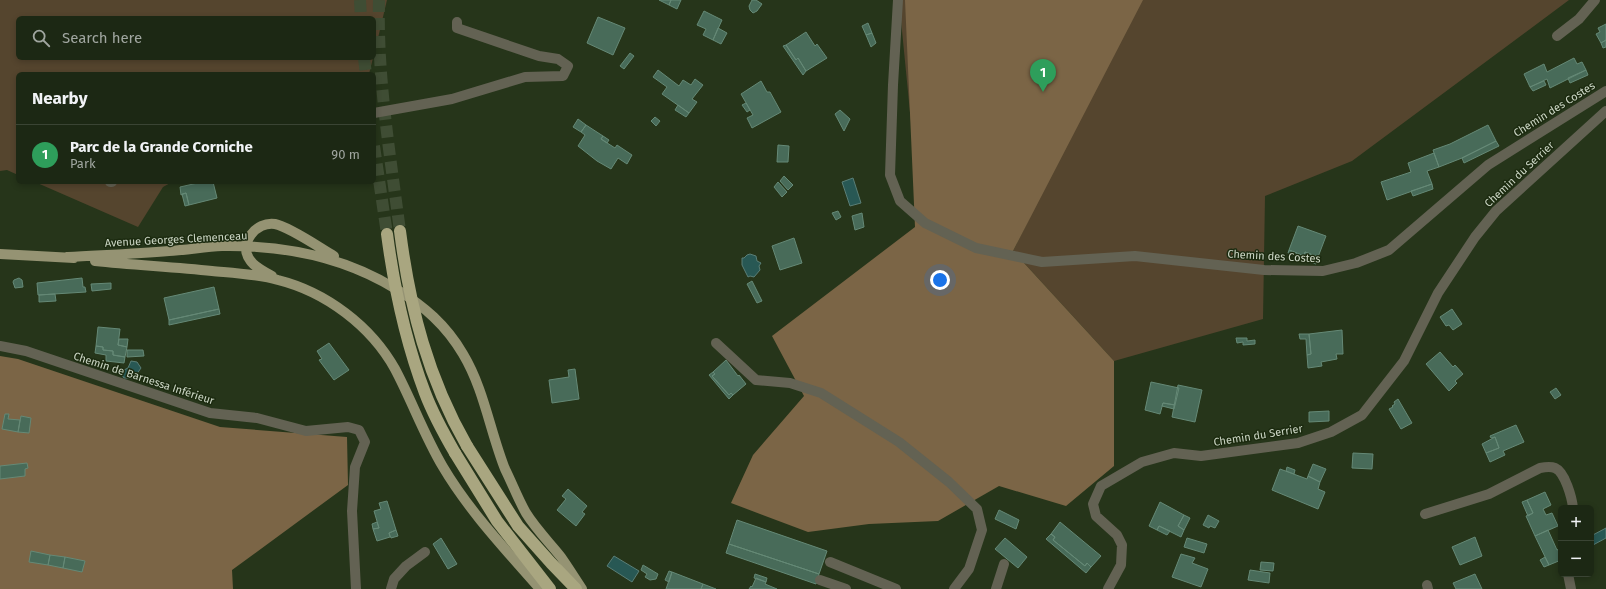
<!DOCTYPE html>
<meta charset="utf-8">
<style>
:root{--surface:#1c2814;--page:#293422;--text:#f1f3f6;--muted:#a0a6a0;--line:#3a4434;--accent:#8c9099}
body{margin:0;font-family:"Fira Sans",sans-serif;background:var(--page);color:var(--text)}
.controls{position:absolute;right:12px;bottom:12px;display:grid;overflow:hidden;border-radius:6px;box-shadow:0 2px 6px #0003}
.controls button{width:36px;height:36px;display:grid;place-items:center;padding:0;border:0;border-bottom:1px solid var(--line);background:var(--surface);color:var(--text);font:20px sans-serif}
.you{position:absolute;left:940px;top:280px;width:14px;height:14px;margin:-10px;border:3px solid #fff;border-radius:50%;background:#1a73e8;box-shadow:0 0 0 6px #1a73e833}
.badge{display:grid;place-items:center;width:26px;height:26px;border-radius:50%;background:var(--accent);color:#fff;font-size:13px;font-weight:700}
.pin{position:absolute;translate:-50% -33px;filter:drop-shadow(0 1px 2px #0008)}
.pin::after{content:'';position:absolute;top:21px;width:14px;height:12px;background:inherit;clip-path:polygon(0 0,100% 0,50% 100%)}
.list{margin:0;padding:0;list-style:none}
h2{display:flex;justify-content:space-between;align-items:center;height:52px;margin:0;padding:0 16px;font-size:17px}
h2 small{font-size:13px;font-weight:400;color:var(--muted)}
.list li{display:grid;grid-template-columns:26px 1fr auto;gap:12px;align-items:center;box-sizing:border-box;height:60px;padding:0 16px;border-top:1px solid var(--line)}
.list b{display:block;font-size:15px;white-space:nowrap}
.list p{margin:0;font-size:13px;white-space:nowrap;color:var(--muted)}
.list em{font-size:13px;font-style:normal;color:var(--muted)}
.icon{flex:none;width:22px;height:22px;fill:none;stroke:currentColor;stroke-width:2;stroke-linecap:round;stroke-linejoin:round}
.map{position:relative;flex:none;width:1606px;height:589px;overflow:hidden}
.search{position:absolute;background:var(--surface);box-shadow:0 2px 6px #0003;left:16px;top:16px;width:360px;height:44px;display:flex;align-items:center;gap:10px;box-sizing:border-box;padding:0 14px;border-radius:6px;color:var(--muted);font-size:15px}
.panel{position:absolute;background:var(--surface);box-shadow:0 2px 6px #0003;left:16px;top:72px;width:360px;height:112px;border-radius:6px}
.map>svg:first-child{display:block}
</style>
<div class="map">
<svg width="1606" height="589" viewBox="0 0 1606 589">
<rect width="100%" height="100%" fill="#26351a"/>
<path fill="#55452e" d="M0,0h387l-13,55v-37h-356v40h355l-4,16h-351v101l-11,-5 -7,1z
M899,0h670l-217,161 -87,35 -2,123 -149,42 -101,-110 17,-34 -113,-33z
M35,182h137l-9,5 -25,40z"/>
<path fill="#7b6546" d="M905,0h238l-130,251 101,110v105l-48,40 -67,-20 -61,35 -69,3 -61,8 -77,-29 22,-48 51,-59 -32,-60 143,-109z
M0,356l18,3 202,68 127,10 1,48 -116,85 1,19h-233z"/>
<path fill="#285854" stroke="#5a7e76" d="M853,178l8,25 -11,3 -8,-24z
M750,254l6,2 1,5 4,2 -2,3 1,4 -6,7 -4,-1 -2,1 -6,-12v-7h2l3,-3z
M131,361l6,1 4,6 -7,10h-10l-2,-3v-4l6,-3z
M1606,528v10l-13,7 -2,-9z
M614,556l25,15 -7,11 -25,-16z"/>
<path fill="#486b59" stroke="#658976" d="M659,0h12l-2,5z
M671,0h10l-4,9 -8,-4z
M752,0h4l6,4 -5,7 -4,2 -3,-3 -1,-4z
M704,11l18,9 -9,20 -10,-5 3,-6 -9,-4z
M598,17l27,11 -12,27 -26,-12z
M868,23l4,10 -6,2 -4,-9z
M1606,24v16l-5,3 -5,-9 4,-2 -2,-4z
M718,28l9,5 -6,11 -8,-4z
M806,32l9,14 2,-2 10,14 -21,13 -8,-13 -2,2 -10,-15z
M872,33l4,10 -5,4 -5,-12z
M1606,40v7l-3,1 -2,-5z
M786,45l10,15 2,-2 8,13 -3,4 -20,-29z
M630,53l4,3 -10,13 -4,-3z
M1574,58l3,6 5,-2 4,8 -36,18 -3,-9 -17,8 -6,-13 20,-10 3,8z
M658,70l21,16 4,-6 8,5 4,-6 8,6 -11,14 5,3 -8,11 -27,-19 5,-7 -14,-10z
M1586,70l2,5 -18,8 -2,-5z
M761,81l6,11h3l11,20 -29,16 -5,-10 6,-3 -12,-21z
M1544,81l2,4 -13,6 -3,-4z
M746,103l4,7 -3,2 -5,-7z
M678,105l11,8 -3,4 -11,-7z
M840,110l10,9 -6,12 -9,-17z
M655,117l5,4 -4,5 -5,-5z
M578,119l8,6 -5,7 -8,-5z
M586,125l17,11 -2,3 14,9 2,-3 15,10 -5,9 -9,-6 -7,11 -14,-8 -19,-15 7,-11 -4,-3z
M1488,125l8,16 -34,17 -23,9 -6,-17 17,-6z
M603,136l6,4 -2,3 -6,-4z
M1496,141l3,5 -35,17 -2,-5z
M778,145l11,1 -1,16h-11z
M1434,153l5,14 -12,4 5,13 -45,16 -6,-18 30,-10 -3,-9z
M784,176l9,9 -5,5 -8,-9z
M202,182h11l4,16 -28,7 -3,-12 -5,2 -1,-8z
M778,182l9,10 -5,5 -8,-10z
M1432,184l1,5 -20,7 -2,-5z
M186,193l3,12 -4,1 -3,-12z
M838,211l3,6 -5,3 -4,-7z
M862,213l2,14 -9,3 -3,-14z
M1298,226l28,10 -8,21 -13,-5 -1,4 -15,-6z
M794,238l8,25 -22,7 -8,-24z
M1289,250l15,6 1,-4 13,5 -2,7 -28,-11z
M19,278l3,2 1,7 -8,1 -2,-6 1,-2z
M82,278l1,9h2l1,5 -48,3 -1,-12z
M752,281l10,20 -5,2 -10,-19z
M111,283v6l-19,2 -1,-7z
M214,287l5,22 -50,11 -5,-22z
M55,294l1,7 -17,1v-7z
M219,309l1,5 -51,11v-5z
M1452,309l10,15 -9,6 -4,-5 -3,1 -6,-9z
M98,327l22,2 -2,16 9,2 -2,10 -12,-2v-4l-10,-1v-3l-7,-1z
M1342,330l1,24h-7l1,5 -16,3 1,4 -14,2 -1,-13 4,-1 -2,-20z
M1299,334h10l2,20 -4,1 -1,-16h-6z
M1236,338h11v3l8,-1v4l-12,1v-3l-6,1z
M119,339h9l-1,8 -9,-2z
M329,343l20,27 -15,10 -15,-20 3,-1 -5,-8z
M96,346l7,1v3l10,1v4l12,2 -1,6 -18,-2v-6l-11,-2z
M127,350h16l1,6 -17,1z
M1440,352l13,15 2,-2 8,9 -8,7 2,2 -8,8 -23,-27z
M726,360l12,16 1,-1 7,9 -13,11 -2,-2 -2,2 -17,-19 3,-2 -2,-2z
M575,369l4,30 -27,4 -3,-23 20,-3 -1,-7z
M713,372l2,2 -3,2 17,19 2,-2 2,2 -4,4 -20,-24z
M1151,382l28,6 -4,17 -12,-2 -3,11 -15,-4z
M1178,385l24,5 -7,32 -23,-5z
M1556,388l5,7 -6,4 -5,-7z
M1398,399l14,24 -11,6 -12,-20 4,-2 -1,-1 3,-2 -1,-2z
M1163,403l12,2 -1,4 -12,-3z
M1329,411v10l-20,1v-10z
M5,414h4l-1,5 12,1 -2,12 -16,-3z
M21,416l10,2 -2,15 -11,-1z
M1516,425l8,17 -21,9 2,4 -15,7 -4,-9 13,-5 -4,-11 -4,1 -1,-2z
M1495,437l4,11 -13,5 -4,-9z
M1353,453l20,1 -1,15 -20,-1z
M27,463l1,5 -3,1v7l-25,3v-13z
M1313,464l13,5 -6,13 -12,-6z
M1287,467l8,3 -1,4 -8,-3z
M1280,469l27,10 1,-3 12,6 -2,7 7,3 -7,17 -46,-19z
M568,489l19,17 -5,6 3,2 -9,12 -19,-16 9,-11 -4,-3z
M1545,492l6,13 -8,4 3,6 6,-2 6,13 -23,10 -9,-20 7,-3 -6,-13z
M1527,500l6,13 -5,3 -6,-14z
M387,501l9,29 -7,3 1,4 -13,4 -4,-12 6,-1 -5,-17 7,-2 -2,-6z
M1160,502l24,13 -6,11 6,4 -3,7 -22,-11 -2,4 -8,-4z
M999,510l20,10 -3,9 -21,-10z
M1184,515l6,3 -6,12 -6,-4z
M1208,515l11,6 -4,7 -5,-2 -1,2 -6,-3z
M737,520l90,31 -8,23 -90,-30z
M377,522l2,6 -6,1 -1,-5z
M1060,522l41,34 -10,11 -4,-4 -2,3 -32,-26 2,-3 -4,-3z
M1159,526l11,5 -3,4 -10,-5z
M396,530l2,6 -7,2 -2,-5z
M1548,530l9,20 2,-1 2,4v7l-12,5 -14,-29z
M1051,534l4,3 -2,3 32,26 2,-3 4,4 -5,6 -40,-34z
M1475,537l7,19 -22,9 -8,-18z
M441,538l16,26 -9,5 -15,-25z
M1005,538l22,19 -9,11 -23,-19z
M1187,538l20,6 -3,9 -20,-6z
M729,544l90,30 -3,10 -90,-31z
M31,551l19,4 -2,10 -19,-3z
M1181,554l14,4 -3,5 16,6 -7,18 -29,-10z
M50,555l15,2 -2,11 -15,-3z
M65,557l20,4 -3,11 -19,-4z
M1545,557l4,8 -5,2 -4,-7z
M1261,562l13,1 -1,8 -13,-1z
M643,565l15,9 -2,5 -6,1 -5,-3 2,-3 -6,-4z
M1250,570l20,3 -1,10 -21,-3z
M669,571l3,1 -3,10 -4,-2z
M672,572l31,12 -2,5h-35z
M755,574l12,4 -1,4 -12,-4z
M1475,574l7,15h-26l-3,-6z
M756,578l10,4 -1,2 12,5h-28l2,-3 1,1z
M703,584l13,5h-15z"/>
<g fill="none" stroke-linecap="round" stroke-linejoin="round">
<path stroke="#3f4d34" stroke-width="12" stroke-dasharray="12 6" stroke-linecap="butt" d="M360,0l1,18
M379,0c-2,77 11,154 21,231
M364,58l2,16
M374,146l13,88"/>
<path stroke="#636253" stroke-width="10" d="M898,0l-5,85 -3,90 10,26 25,22 51,25 66,14 93,-6 129,14 59,1 33,-8 33,-13 99,-85 118,-74
M1557,36l22,-17 16,-19
M374,113l78,-14 73,-22 38,-1 5,-10 -10,-7 -19,-3 -82,-28v-6
M110,182h2
M716,343l40,37 34,3 31,10 78,49 50,40 28,27 5,21 -13,39 -15,20
M0,346l26,5 184,62 47,5 49,13 42,-4 11,3 6,12 -10,25 -3,44 4,78
M1425,514l64,-20 51,-26c5,-1 10,-2 15,0 10,4 17,30 18,40
M830,562l66,27
M1568,574l3,15
M820,580l26,9
M1427,585l1,4
M391,589l3,-10 12,-13 19,-14
M996,589l8,-25
M1108,589l13,-24 1,-20 -5,-10 -21,-19 -3,-12 8,-18 41,-24 32,-9 27,3 97,-13 33,-11 31,-17 42,-54 34,-68 37,-56 21,-26 110,-100"/>
<path stroke="#959373" stroke-width="10" d="M0,254l74,4
M68,257c34,-2 68,-3 101,-6 18,-1 35,-4 53,-5 60,-1 122,11 174,43 28,17 50,36 67,65 21,35 27,77 42,115 7,14 13,30 21,44 10,16 23,29 35,44 7,10 14,21 21,32
M95,261c39,4 78,6 117,10 22,2 45,3 66,9 48,12 93,46 117,89 17,32 29,66 48,98 26,44 63,83 97,122
M272,276c-8,-5 -17,-8 -22,-16 -12,-16 6,-39 25,-36 15,3 45,24 59,32"/>
<path stroke="#a9a680" stroke-width="12" d="M467,446l51,80 33,37 25,26
M455,453l42,68 53,68"/>
<path stroke="#a9a680" stroke-width="12" d="M400,231c10,78 28,147 67,215
M387,234c7,53 19,109 38,159 8,21 19,41 30,60"/>
</g>
<g text-anchor="middle" stroke-width="3" stroke-linejoin="round" paint-order="stroke">
<g font-size="11" fill="#cdd7c6" stroke="#1c2b10">
<text transform="translate(1554 109) rotate(-32)" y="4">Chemin des Costes</text>
<text transform="translate(1519 174) rotate(-43)" y="4">Chemin du Serrier</text>
<text transform="translate(176 239) rotate(-3)" y="4">Avenue Georges Clemenceau</text>
<text transform="translate(1274 256) rotate(3)" y="4">Chemin des Costes</text>
<text transform="translate(144 378) rotate(18)" y="4">Chemin de Barnessa Inférieur</text>
<text transform="translate(1258 435) rotate(-9)" y="4">Chemin du Serrier</text>
</g>
</g>
</svg>
<div class="controls">
<button>+</button>
<button>−</button>
</div>
<div class="you"></div>
<div class="pin badge" style="left:1043px;top:92px;background:#2e9e5b">1</div>
<div class="search"><svg class="icon" aria-label="search" viewBox="0 0 24 24"><circle cx="10" cy="10" r="6"/><path d="M15 15l6 6"/></svg>Search here</div>
<section class="panel">
<h2>Nearby<small></small></h2>
<ul class="list">
<li><span class="badge" style="background:#2e9e5b">1</span><div><b>Parc de la Grande Corniche</b><p>Park</p></div><em>90 m</em></li>
</ul>
</section>
</div>
